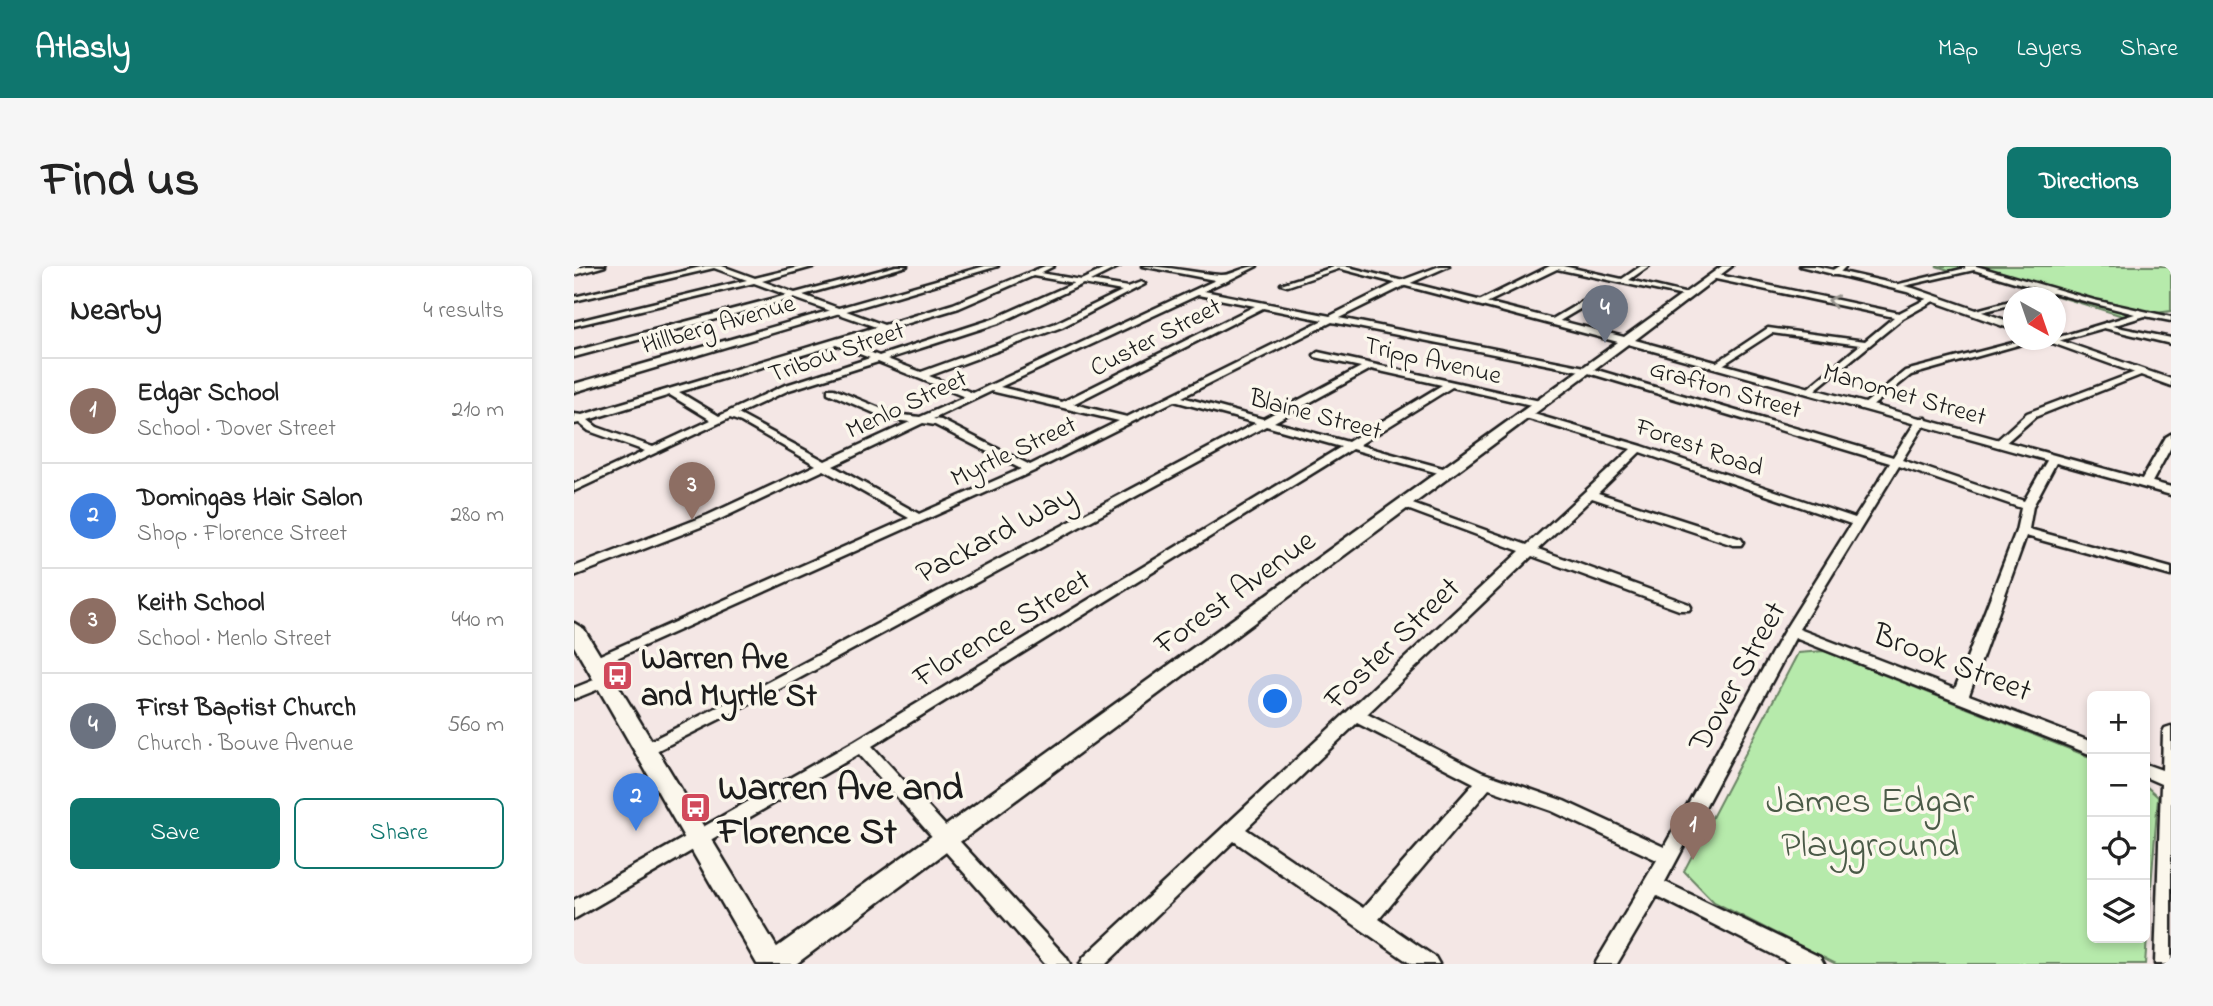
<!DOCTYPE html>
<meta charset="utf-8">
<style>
:root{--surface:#fff;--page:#f6f6f6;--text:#222;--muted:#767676;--line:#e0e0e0;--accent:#0f766e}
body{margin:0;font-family:"Indie Flower",sans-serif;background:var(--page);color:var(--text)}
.controls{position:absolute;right:21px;bottom:21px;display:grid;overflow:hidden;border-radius:10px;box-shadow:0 4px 10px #0003}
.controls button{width:63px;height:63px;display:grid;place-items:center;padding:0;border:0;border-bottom:2px solid var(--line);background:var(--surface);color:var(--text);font:35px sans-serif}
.compass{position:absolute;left:1429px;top:21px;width:63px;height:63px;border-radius:50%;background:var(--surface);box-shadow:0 4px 10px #0003;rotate:140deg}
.you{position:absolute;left:702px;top:436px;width:24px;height:24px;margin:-18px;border:5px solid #fff;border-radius:50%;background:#1a73e8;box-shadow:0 0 0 10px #1a73e833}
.badge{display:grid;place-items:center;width:46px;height:46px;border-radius:50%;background:var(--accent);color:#fff;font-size:23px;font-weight:700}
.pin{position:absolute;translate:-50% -58px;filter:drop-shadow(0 2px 4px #0008)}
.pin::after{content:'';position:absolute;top:37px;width:24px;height:21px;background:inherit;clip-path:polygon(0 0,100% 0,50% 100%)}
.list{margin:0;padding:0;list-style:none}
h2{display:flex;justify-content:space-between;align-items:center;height:91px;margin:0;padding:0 28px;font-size:30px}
h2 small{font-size:23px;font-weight:400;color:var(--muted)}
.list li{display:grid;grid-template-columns:46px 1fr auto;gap:21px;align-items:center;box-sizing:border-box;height:105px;padding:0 28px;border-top:2px solid var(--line)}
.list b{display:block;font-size:26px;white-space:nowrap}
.list p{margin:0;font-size:23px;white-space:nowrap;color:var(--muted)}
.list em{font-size:23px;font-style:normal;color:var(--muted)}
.actions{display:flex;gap:14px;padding:21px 28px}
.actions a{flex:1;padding:16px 0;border:2px solid var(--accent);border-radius:10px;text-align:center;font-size:24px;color:var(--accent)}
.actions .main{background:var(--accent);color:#fff}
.icon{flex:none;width:38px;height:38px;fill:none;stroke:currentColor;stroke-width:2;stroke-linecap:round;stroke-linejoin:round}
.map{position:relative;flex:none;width:1597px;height:698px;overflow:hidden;border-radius:10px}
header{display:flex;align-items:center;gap:42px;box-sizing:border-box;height:98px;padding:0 35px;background:var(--accent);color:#fff}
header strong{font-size:33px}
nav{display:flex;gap:38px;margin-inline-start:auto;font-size:24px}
.intro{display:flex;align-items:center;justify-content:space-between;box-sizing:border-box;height:168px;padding:0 42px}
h1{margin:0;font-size:49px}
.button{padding:18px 32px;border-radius:10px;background:var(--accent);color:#fff;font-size:24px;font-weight:700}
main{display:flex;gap:42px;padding:0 42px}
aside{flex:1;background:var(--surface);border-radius:10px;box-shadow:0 4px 10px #0003}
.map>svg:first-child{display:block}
</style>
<header>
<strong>Atlasly</strong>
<nav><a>Map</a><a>Layers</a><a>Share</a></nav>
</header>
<div class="intro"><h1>Find us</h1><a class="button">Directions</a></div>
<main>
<aside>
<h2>Nearby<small>4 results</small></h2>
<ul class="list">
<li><span class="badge" style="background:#8d6e63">1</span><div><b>Edgar School</b><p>School · Dover Street</p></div><em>210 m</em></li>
<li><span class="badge" style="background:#3f7fe0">2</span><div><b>Domingas Hair Salon</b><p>Shop · Florence Street</p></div><em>280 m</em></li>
<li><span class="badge" style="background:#8d6e63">3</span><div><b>Keith School</b><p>School · Menlo Street</p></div><em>440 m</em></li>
<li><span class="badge" style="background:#6b7280">4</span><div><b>First Baptist Church</b><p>Church · Bouve Avenue</p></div><em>560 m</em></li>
</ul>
<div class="actions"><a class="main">Save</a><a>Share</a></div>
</aside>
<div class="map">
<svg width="1597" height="698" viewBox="0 0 1597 698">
<rect width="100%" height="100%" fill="#f4e7e5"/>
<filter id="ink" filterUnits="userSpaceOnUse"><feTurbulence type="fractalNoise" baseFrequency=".0143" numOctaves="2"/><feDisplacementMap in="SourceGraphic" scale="14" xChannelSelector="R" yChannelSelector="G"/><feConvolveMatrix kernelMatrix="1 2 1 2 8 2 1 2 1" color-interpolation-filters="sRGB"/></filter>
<g filter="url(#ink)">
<path fill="#b6eaab" stroke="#698364" stroke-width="2" d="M1362,0h235v45l-45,6 -161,-49 -13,3z
M1250,385l268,107v180h53v-153l13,12 -13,167h-309l-122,-62 -30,-31 114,-218z"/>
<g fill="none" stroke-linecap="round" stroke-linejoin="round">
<defs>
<path id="minor" d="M131,0h17l33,12 49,-12h12l-54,15 33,12 101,-27h11l-104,29 81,30 69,-21 92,-38h9l-14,7 41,7 30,-14h9l-30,15 38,6 13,-5 4,2 -83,43 -133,49 44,17 249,-116 7,2 -25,12 126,25 70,-35 40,-15h9l-43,19 -67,33 251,50 303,89 25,-39h8l1,2 -25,40 122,41 25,-44h8l1,2 -25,47 -4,23 142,39v8l-145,-40 -57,159 123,47v13l-297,-117 -130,244 155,75 4,7h-32l-135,-68 -40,68h-22l62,-104 -105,-49 -63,-22 -110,130 56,38 4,7h-28l-177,-123 -128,123h-26l4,-7 436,-406 -121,-45v-4h8l120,43 104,-96 -109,-32v-4h8l112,33 213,72 35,-55 -305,-91 -253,-50 -150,75 81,22 98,-52 -46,-10 -1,-2 4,-3 222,49 5,3 -5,3 -88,-20 -93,58 91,25v4h-8l-90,-25 -480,297 194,211 4,7h-25l-186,-210 -285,165v-19l281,-159 486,-294 -75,-21 -492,266 -128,64 -6,-2 -2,-4 2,-4 124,-62 492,-261 -82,-22 -140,70 -435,195h-10l-2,-3 2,-3 320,-142 -85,-48 -108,51 -142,55v-9l134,-52 108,-50 -75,-43 -11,-4 -156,73v-7l71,-33 -56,-20 -10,-8 -5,1v-10l8,1 294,-88 -82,-29 -220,59v-6l213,-56 -33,-12 -180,43v-4l173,-42 -33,-12 -140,33v-4zM459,10l41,7 -81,36 -114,37 -34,-14 114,-34zM509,18l39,7 -66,32 -135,49 -34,-13 112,-36zM624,29l57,11 -193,96 -62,-15zM689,42l60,12 -196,97 -54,-13zM262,79l34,13 -87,28 -64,30 -40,-24zM304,96l87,35 -45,20 -26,-3 -60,-25h-6v4l60,26 22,3 -85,39 -87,-47 51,-24zM797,103l71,16 -94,57 -74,-20zM418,125l3,1 124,29 -89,44 -89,-45 -8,-1zM96,129l41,25 -58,27 -56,-20 -9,-7zM349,157l12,2 86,44 -102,45 -86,-48zM1066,186l211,72 -67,107 -120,216 -100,-46 -83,-29 -114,-58 165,-158 147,54h10l2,-3 -2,-3 -151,-55 54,-51 141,47h8l2,-3 -2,-3 -143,-46zM1325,200l122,42 -5,23 -61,158 -156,-60zM783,457l117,60 -111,125 -117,-79z
M763,0h10l-59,20 -7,-2z
M976,0h13l59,13 19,-13h8l-20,14 63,15 -4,2 -131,-28 -73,35 -7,-2z
M1265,0h7l-9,9h-6v-4z
M1391,0h11l118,34 77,17v4l-26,-5 -33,10 59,12v6l-67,-16 -53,15v-3l5,-2 79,-24 -82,-21 -14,5h-13l19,-7 -71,-21 -79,18 -4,-2 75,-18z
M1140,8l185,39 33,-17 7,2 -36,20 -92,75 -3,-1v-4l52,-43 -88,-12 -51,33 -7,-2 54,-36 97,13 29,-24 -183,-39z
M1026,25l7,2 -51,30 -7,-2z
M1440,34v4l-41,10 -4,-2z
M1450,74h12l-125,35 -40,32 -8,-2 42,-34z
M1564,105l8,2 -111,44 -32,28h-8l-1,-2 33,-30z
M1597,168v13l-20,37 -6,3 -4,-1 -2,-2 27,-47z
M30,410l5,1 3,4 -3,4 -35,14v-11z
M1597,460v238h-16l6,-180 -16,-7v-13l17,6 1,-38 2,-4z"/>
<path id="tertiary" d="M411,0h13l-424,126v-8z
M568,0c26,0 52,7 78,9 12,1 24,-9 37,-9l-32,16z
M756,0h14l280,71 98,-71h10l-97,74 536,147v8l-543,-151 -832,620h-34l4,-9 852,-613z
M1226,0h16l97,22 101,35v7l-107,-38z
M1482,73l115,40v7l-127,-46z"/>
<path id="secondary" d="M13,0h18l-31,9v-6z
M0,357l10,6 203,335h-30l-183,-318z"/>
</defs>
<use href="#minor" stroke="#1c1c1c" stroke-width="5"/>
<use href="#tertiary" stroke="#1c1c1c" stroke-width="5"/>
<use href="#secondary" stroke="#1c1c1c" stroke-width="5"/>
<use href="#minor" fill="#fbf7ec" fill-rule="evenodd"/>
<use href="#tertiary" fill="#fbf7ec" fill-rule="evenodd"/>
<use href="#secondary" fill="#fbf7ec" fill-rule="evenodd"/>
</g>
<defs><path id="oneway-chevron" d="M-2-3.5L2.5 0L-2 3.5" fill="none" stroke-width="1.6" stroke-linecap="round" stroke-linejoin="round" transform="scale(1.75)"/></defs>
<use stroke="#97948e" href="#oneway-chevron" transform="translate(1259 35) rotate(-168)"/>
</g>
<defs>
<symbol id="bus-square" viewBox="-11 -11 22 22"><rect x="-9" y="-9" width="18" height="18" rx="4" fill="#d1495b" stroke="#fbf7ec"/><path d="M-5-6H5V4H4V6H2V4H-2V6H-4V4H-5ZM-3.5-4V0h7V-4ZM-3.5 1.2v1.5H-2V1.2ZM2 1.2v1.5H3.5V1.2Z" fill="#fff"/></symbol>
</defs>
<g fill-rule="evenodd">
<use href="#bus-square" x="26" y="392" width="35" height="35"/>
<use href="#bus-square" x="104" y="524" width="35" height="35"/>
</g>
<g text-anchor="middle" stroke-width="7" stroke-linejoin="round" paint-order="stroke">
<g font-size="26" fill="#1c1c1c" stroke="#fbf7ec">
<text transform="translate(144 57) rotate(-16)" y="9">Hillberg Avenue</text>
<text transform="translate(581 70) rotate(-27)" y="9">Custer Street</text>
<text transform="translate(262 85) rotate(-19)" y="9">Tribou Street</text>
<text transform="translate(859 93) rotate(13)" y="9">Tripp Avenue</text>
<text transform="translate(1152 122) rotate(16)" y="9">Grafton Street</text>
<text transform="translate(1331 127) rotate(16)" y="9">Manomet Street</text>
<text transform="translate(332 137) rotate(-25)" y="9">Menlo Street</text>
<text transform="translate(742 147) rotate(15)" y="9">Blaine Street</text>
<text transform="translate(1126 180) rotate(19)" y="9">Forest Road</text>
<text transform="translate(439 184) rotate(-25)" y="9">Myrtle Street</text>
</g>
<g font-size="32" fill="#1c1c1c" stroke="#fbf7ec">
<text transform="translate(421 267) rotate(-28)" y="11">Packard Way</text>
<text transform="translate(660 325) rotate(-36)" y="11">Forest Avenue</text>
<text transform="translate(427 361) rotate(-31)" y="11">Florence Street</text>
<text transform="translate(817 376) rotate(-44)" y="11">Foster Street</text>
<text transform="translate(1379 395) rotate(21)" y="11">Brook Street</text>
<text transform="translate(1162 410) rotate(-61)" y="11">Dover Street</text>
</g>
<g font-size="32" font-weight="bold" fill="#1c1c1c" stroke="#fbf7ec" text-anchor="start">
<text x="67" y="402">Warren Ave<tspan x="67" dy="37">and Myrtle St</tspan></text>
</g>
<g font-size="38" font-weight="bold" fill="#1c1c1c" stroke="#fbf7ec" text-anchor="start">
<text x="144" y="533">Warren Ave and<tspan x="144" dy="44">Florence St</tspan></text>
</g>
<g font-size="38" fill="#4a5a47" stroke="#fbf7ec">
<text x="1296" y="546">James Edgar<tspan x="1296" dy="44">Playground</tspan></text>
</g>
</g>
</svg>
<div class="controls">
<button>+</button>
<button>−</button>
<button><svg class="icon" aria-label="locate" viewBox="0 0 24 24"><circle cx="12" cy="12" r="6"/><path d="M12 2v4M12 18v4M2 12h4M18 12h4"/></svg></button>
<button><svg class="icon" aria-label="layers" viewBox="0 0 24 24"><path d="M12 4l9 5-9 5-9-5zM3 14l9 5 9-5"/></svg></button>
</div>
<svg class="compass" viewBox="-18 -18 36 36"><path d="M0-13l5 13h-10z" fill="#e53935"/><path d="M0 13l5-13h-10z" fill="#767676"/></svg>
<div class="you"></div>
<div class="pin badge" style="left:1119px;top:594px;background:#8d6e63">1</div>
<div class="pin badge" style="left:62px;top:565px;background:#3f7fe0">2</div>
<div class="pin badge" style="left:118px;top:254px;background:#8d6e63">3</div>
<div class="pin badge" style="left:1031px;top:77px;background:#6b7280">4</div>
</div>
</main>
